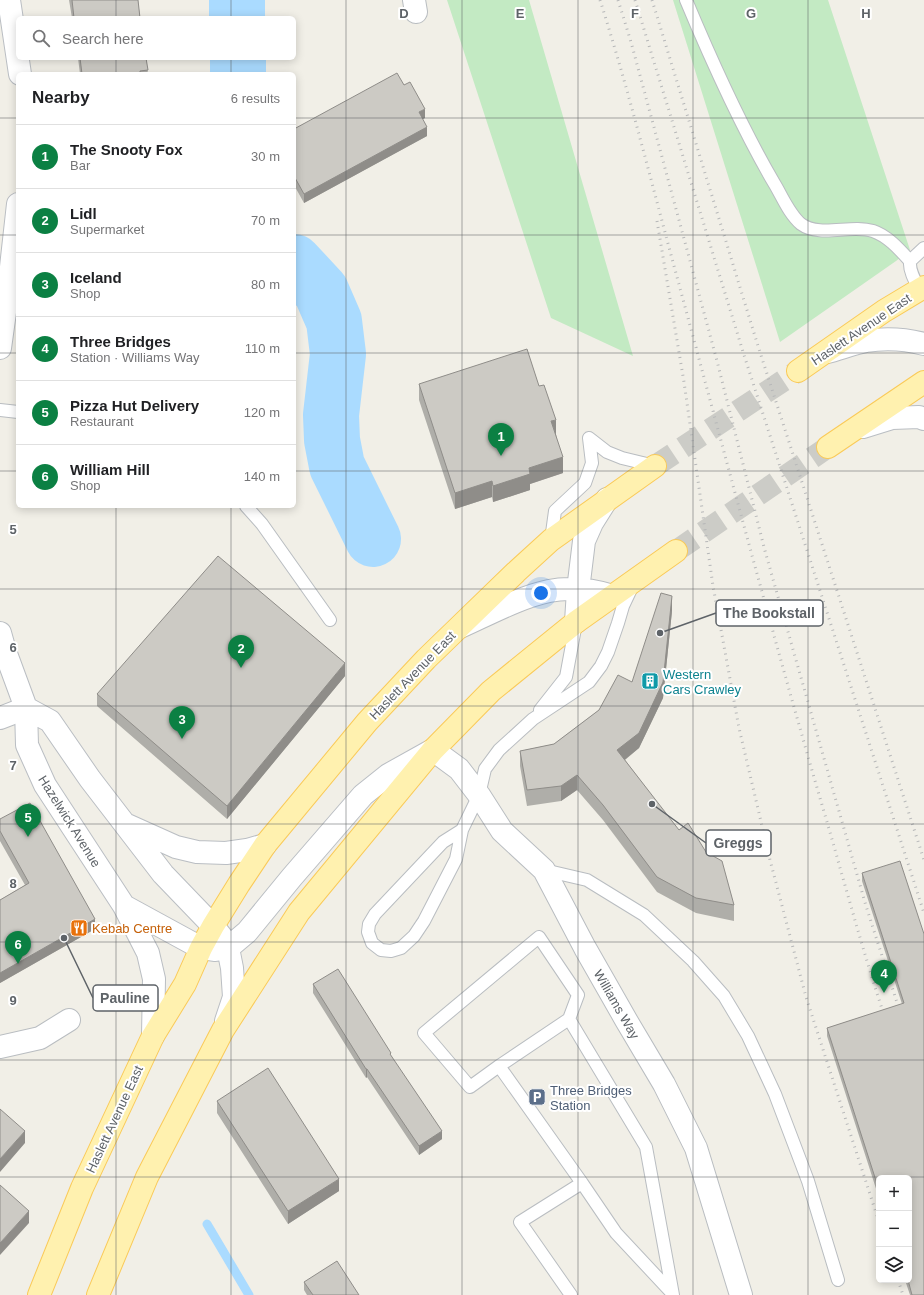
<!DOCTYPE html>
<meta charset="utf-8">
<style>
:root{--surface:#fff;--page:#f6f6f6;--text:#202124;--muted:#757577;--line:#e0e0e0;--accent:#0b8043}
body{margin:0;font-family:Helvetica,sans-serif;background:var(--page);color:var(--text)}
.controls{position:absolute;right:12px;bottom:12px;display:grid;overflow:hidden;border-radius:6px;box-shadow:0 2px 10px #0003}
.controls button{width:36px;height:36px;display:grid;place-items:center;padding:0;border:0;border-bottom:1px solid var(--line);background:var(--surface);color:var(--text);font:20px sans-serif}
.you{position:absolute;left:541px;top:593px;width:14px;height:14px;margin:-10px;border:3px solid #fff;border-radius:50%;background:#1a73e8;box-shadow:0 0 0 6px #1a73e833}
.badge{display:grid;place-items:center;width:26px;height:26px;border-radius:50%;background:var(--accent);color:#fff;font-size:13px;font-weight:700}
.pin{position:absolute;translate:-50% -33px;filter:drop-shadow(0 1px 2px #0008)}
.pin::after{content:'';position:absolute;top:21px;width:14px;height:12px;background:inherit;clip-path:polygon(0 0,100% 0,50% 100%)}
.list{margin:0;padding:0;list-style:none}
h2{display:flex;justify-content:space-between;align-items:center;height:52px;margin:0;padding:0 16px;font-size:17px}
h2 small{font-size:13px;font-weight:400;color:var(--muted)}
.list li{display:grid;grid-template-columns:26px 1fr auto;gap:12px;align-items:center;box-sizing:border-box;height:64px;padding:0 16px;border-top:1px solid var(--line)}
.list b{display:block;font-size:15px;white-space:nowrap}
.list p{margin:0;font-size:13px;white-space:nowrap;color:var(--muted)}
.list em{font-size:13px;font-style:normal;color:var(--muted)}
.icon{flex:none;width:22px;height:22px;fill:none;stroke:currentColor;stroke-width:2;stroke-linecap:round;stroke-linejoin:round}
.map{position:relative;flex:none;width:924px;height:1295px;overflow:hidden}
.search{position:absolute;background:var(--surface);box-shadow:0 2px 10px #0003;left:16px;top:16px;width:280px;height:44px;display:flex;align-items:center;gap:10px;box-sizing:border-box;padding:0 14px;border-radius:6px;color:var(--muted);font-size:15px}
.panel{position:absolute;background:var(--surface);box-shadow:0 2px 10px #0003;left:16px;top:72px;width:280px;height:436px;border-radius:6px}
.map>svg:first-child{display:block}
</style>
<div class="map">
<svg width="924" height="1295" viewBox="0 0 924 1295">
<rect width="100%" height="100%" fill="#f1efe7"/>
<path fill="#c3eac3" d="M447,0h82l104,356 -82,-38z
M673,0h155l82,250 -14,11 -116,81z"/>
<g fill="none" stroke-linecap="round" stroke-linejoin="round">
<path stroke="#aadbff" stroke-width="9" d="M207,1224l42,71"/>
<path stroke="#aadbff" stroke-width="56" d="M237,0v18
M238,74v-16
M294,262l27,29 13,30 4,33 -7,61 1,25 5,26 36,73"/>
<path stroke="#ccccc7" stroke-width="22" stroke-dasharray="22 11" stroke-linecap="butt" d="M655,466l143,-95
M676,551l152,-104"/>
<defs>
<path id="lane" d="M686,0c26,62 54,125 88,183 8,13 15,31 27,41 19,14 50,0 72,7 15,5 27,19 37,30
M920,290c-5,-9 -11,-19 -10,-29l14,-13
M0,410l18,2
M589,438l18,14 15,6 33,8
M246,506l16,18 68,96
M551,540l4,-29 30,-28 7,-20 -3,-25
M540,710l26,-33 10,-54
M462,830l-19,12 -68,72 -6,10 -1,8 4,11 9,7 10,1 10,-3 13,-12 10,-15 32,-62 6,-29 17,-35 6,-26 14,-19 34,-31 56,-37 12,-16 7,-14 10,-29 5,-17 10,-21
M544,870l43,10 57,35 49,46 31,35 24,40 27,58 33,87 30,99
M499,1066l70,-47
M582,1183l34,50 56,60
M571,1295l-51,-73 62,-39 -83,-117 -29,21 -46,-54 115,-96 39,58 -9,24 77,128 27,148"/>
<path id="street" d="M414,0l2,12
M576,622l2,-32 6,-49 8,-18 15,-24
M460,627c27,-12 60,-30 89,-36 21,-4 44,-1 64,5
M0,718l26,-10
M433,750l26,19 20,26 23,36 42,39 41,78 41,72 38,64 32,64 45,147
M0,1047l40,-9 29,-18"/>
<path id="secondary" d="M9,0l11,74
M0,348l10,-72 8,-72
M827,352c12,-3 25,-8 39,-11 19,-3 39,-2 58,3
M863,427l29,-9 27,-1 5,2
M0,633l5,18 21,57 1,37 18,40 79,121 24,47 6,26 -1,57
M26,708l24,13 40,58 73,95 50,52 8,10 7,12 4,20 2,29 -8,24
M127,825l49,22 21,5 29,1 21,-3 18,-5
M124,906l77,42 13,2 14,-2 19,-16 45,-55 71,-82 25,-20 43,-24"/>
<path id="primary" d="M798,371l86,-60 40,-24
M828,447l96,-65
M39,1295l43,-107 71,-152 32,-52 16,-36 12,-22 26,-42 26,-39 102,-123 59,-63 31,-30 59,-57 35,-32 104,-74
M98,1295l49,-118 76,-147 76,-118 134,-162 58,-59 85,-69 100,-71"/>
</defs>
<use href="#lane" stroke="#b9bdc1" stroke-width="14"/>
<use href="#street" stroke="#b9bdc1" stroke-width="24"/>
<use href="#secondary" stroke="#babec3" stroke-width="24"/>
<use href="#primary" stroke="#faca58" stroke-width="24"/>
<use href="#lane" stroke="#fff" stroke-width="12"/>
<use href="#street" stroke="#fff" stroke-width="22"/>
<use href="#secondary" stroke="#fff" stroke-width="22"/>
<use href="#primary" stroke="#fff1af" stroke-width="22"/>
<path stroke="#b6b7b8" stroke-width="3" stroke-dasharray="1 5" stroke-linecap="butt" d="M600,0c29,91 52,185 77,277 49,182 97,364 150,545 19,66 37,133 59,199
M618,0l13,42 86,319 48,190 101,355 35,109
M635,0l109,355 180,558
M652,0l106,346 166,514
M657,221l27,161 29,204 26,142 31,132 36,137 73,225
M898,1280l5,15"/>
</g>
<path fill="#afaea9" d="M69,0h69l2,18h-68z
M78,58h68l2,16h-68z
M404,85l21,33 -3,1 5,17 -123,67 -10,-18v-56z
M419,384l120,2 17,48 7,39 -33,11v6l-37,12 -1,-5 -37,12 -36,-109z
M672,611l-9,87 -24,50 -14,12 109,145v16l-38,-8 -39,-21 -54,-72 -26,-30 -16,11 -34,5 -7,-40v-15l34,-7 45,-34 33,-28z
M345,676l-118,143 -130,-113v-12z
M0,819l95,110 -95,54v-83l25,-15 -25,-44z
M862,873l62,61v361h-14l-5,-15h4l-30,-102v20l-52,-162v-8l75,-24 -40,-123z
M313,984l78,72 51,83 -23,16 -52,-78 -1,1 -53,-85z
M217,1101l122,90 -51,33 -71,-111z
M304,1282l55,13h-52l-3,-5z"/>
<path fill="#8f8d89" d="M425,109v9l-6,3v-9z
M427,127v9l-123,67v-9z
M556,420v16l-5,-15z
M563,457v16l-33,11v6l-37,12v-16l36,-18z
M492,481v16l-37,12v-16z
M672,596v15l-9,87 -24,50 -22,18v-16z
M345,663v13l-118,143v-13z
M577,775v15l-16,11v-15z
M95,919v10l-95,54v-10z
M366,1069h1v8l-1,1z
M25,1131v12l-25,29v-13z
M442,1131v8l-23,16v-9z
M339,1179v12l-51,33v-13z
M29,1211v12l-29,32v-12z"/>
<path fill="#cccac4" stroke="#8f8d89" d="M72,0h66l2,18h-66z
M80,58h66l2,12 -8,1v3h-58z
M397,73l7,12 6,-3 15,27 -6,3 8,15 -123,67 -10,-18v-47z
M527,349l12,37 5,-1 12,35 -5,1 12,36 -34,11 1,6 -37,12 -1,-5 -37,12 -36,-109z
M218,556l127,107 -118,143 -130,-112z
M661,593l11,3 -9,86 -24,51 -22,17 62,80 9,-7 18,29 16,9 12,44 -38,-7 -39,-21 -54,-72 -26,-30 -16,11 -34,4 -7,-39 34,-7 45,-34 19,-35 14,7z
M30,803l65,116 -95,54v-73l29,-17 -29,-52v-12z
M900,861l24,73v361h-12l-4,-15h1v-102h-30v12l-52,-162 77,-25 -42,-130z
M338,969l53,84 -1,1 52,77 -23,15 -52,-77h-1l-53,-85z
M268,1068l71,111 -51,32 -71,-110z
M0,1109l25,22 -25,28z
M0,1185l29,26 -29,32z
M337,1261l22,34h-46l-9,-13z"/>
<path fill="none" stroke="#5e6368" stroke-width="1" stroke-opacity="0.55" d="M116,0v18M231,0v18M346,0v1295M462,0v1295M578,0v1295M693,0v1295M808,0v1295M116,58v16M231,58v16M0,118h18M294,118h630M0,235h18M294,235h630M0,353h18M294,353h630M0,471h18M294,471h630M116,506v789M231,506v789M0,589h924M0,706h924M0,824h924M0,942h924M0,1060h924M0,1177h924"/>
<defs>
<symbol id="building-square" viewBox="-11 -11 22 22"><rect x="-9" y="-9" width="18" height="18" rx="4" fill="#0f9aa8" stroke="#fff"/><path d="M-4-6H4V6H1V3H-1V6H-4ZM-2.5-4.3h1.7v1.8h-1.7ZM.8-4.3h1.7v1.8H.8ZM-2.5-1h1.7V.8h-1.7ZM.8-1h1.7V.8H.8Z" fill="#fff"/></symbol>
<symbol id="restaurant-square" viewBox="-11 -11 22 22"><rect x="-9" y="-9" width="18" height="18" rx="4" fill="#e8710a" stroke="#fff"/><path d="M-5-6h1v4h1v-4h1v4h1v-4h1v5L-1.5 .5V6h-2V.5L-5-1ZM5-6V6H3V1.5H1.5Q1.5-4 5-6Z" fill="#fff"/></symbol>
<symbol id="parking-square" viewBox="-11 -11 22 22"><rect x="-9" y="-9" width="18" height="18" rx="4" fill="#5c6f8a" stroke="#fff"/><path d="M-3.5-5.5H1a3.5 3.5 0 0 1 0 7H-1V5.5H-3.5ZM-1-3.4V-.6H.8a1.4 1.4 0 0 0 0-2.8Z" fill="#fff"/></symbol>
</defs>
<g fill-rule="evenodd">
<use href="#building-square" x="640" y="671" width="20" height="20"/>
<use href="#restaurant-square" x="69" y="918" width="20" height="20"/>
<use href="#parking-square" x="527" y="1087" width="20" height="20"/>
</g>
<g text-anchor="middle" stroke-width="4" stroke-linejoin="round" paint-order="stroke">
<g font-size="13" fill="#5e6368" stroke="#fff">
<text transform="translate(861 329) rotate(-34)" y="5">Haslett Avenue East</text>
<text transform="translate(412 675) rotate(-46)" y="5">Haslett Avenue East</text>
<text transform="translate(70 821) rotate(58)" y="5">Hazelwick Avenue</text>
<text transform="translate(617 1004) rotate(60)" y="5">Williams Way</text>
<text transform="translate(114 1119) rotate(-65)" y="5">Haslett Avenue East</text>
</g>
<g font-size="13" fill="#0d838f" stroke="#fff" text-anchor="start">
<text x="663" y="679">Western<tspan x="663" dy="15">Cars Crawley</tspan></text>
</g>
<g font-size="13" fill="#c56008" stroke="#fff" text-anchor="start">
<text x="92" y="933">Kebab Centre</text>
</g>
<g font-size="13" fill="#4e5e75" stroke="#fff" text-anchor="start">
<text x="550" y="1095">Three Bridges<tspan x="550" dy="15">Station</tspan></text>
</g>
</g>
<g font-size="13" text-anchor="middle" font-weight="bold" fill="#5e6368" stroke="#fff" stroke-width="4" stroke-linejoin="round" paint-order="stroke">
<text x="404" y="18">D</text>
<text x="520" y="18">E</text>
<text x="635" y="18">F</text>
<text x="751" y="18">G</text>
<text x="866" y="18">H</text>
<text x="13" y="534">5</text>
<text x="13" y="652">6</text>
<text x="13" y="770">7</text>
<text x="13" y="888">8</text>
<text x="13" y="1005">9</text>
</g>
<path fill="none" stroke="#5e6368" stroke-width="1.5" d="M660 633L716 613M652 804L706 843M64 938L93 998"/>
<g fill="#5e6368" stroke="#fff" stroke-width="1.5">
<circle cx="660" cy="633" r="4"/>
<circle cx="652" cy="804" r="4"/>
<circle cx="64" cy="938" r="4"/>
</g>
<g fill="#fff" stroke="#5e6368" stroke-width="1.5">
<rect x="716" y="600" width="107" height="26" rx="4"/>
<rect x="706" y="830" width="65" height="26" rx="4"/>
<rect x="93" y="985" width="65" height="26" rx="4"/>
</g>
<g font-size="14" text-anchor="middle" font-weight="bold" fill="#5e6368">
<text x="769" y="618">The Bookstall</text>
<text x="738" y="848">Greggs</text>
<text x="125" y="1003">Pauline</text>
</g>
</svg>
<div class="controls">
<button>+</button>
<button>−</button>
<button><svg class="icon" aria-label="layers" viewBox="0 0 24 24"><path d="M12 4l9 5-9 5-9-5zM3 14l9 5 9-5"/></svg></button>
</div>
<div class="you"></div>
<div class="pin badge" style="left:501px;top:456px">1</div>
<div class="pin badge" style="left:241px;top:668px">2</div>
<div class="pin badge" style="left:182px;top:739px">3</div>
<div class="pin badge" style="left:884px;top:993px">4</div>
<div class="pin badge" style="left:28px;top:837px">5</div>
<div class="pin badge" style="left:18px;top:964px">6</div>
<div class="search"><svg class="icon" aria-label="search" viewBox="0 0 24 24"><circle cx="10" cy="10" r="6"/><path d="M15 15l6 6"/></svg>Search here</div>
<section class="panel">
<h2>Nearby<small>6 results</small></h2>
<ul class="list">
<li><span class="badge">1</span><div><b>The Snooty Fox</b><p>Bar</p></div><em>30 m</em></li>
<li><span class="badge">2</span><div><b>Lidl</b><p>Supermarket</p></div><em>70 m</em></li>
<li><span class="badge">3</span><div><b>Iceland</b><p>Shop</p></div><em>80 m</em></li>
<li><span class="badge">4</span><div><b>Three Bridges</b><p>Station · Williams Way</p></div><em>110 m</em></li>
<li><span class="badge">5</span><div><b>Pizza Hut Delivery</b><p>Restaurant</p></div><em>120 m</em></li>
<li><span class="badge">6</span><div><b>William Hill</b><p>Shop</p></div><em>140 m</em></li>
</ul>
</section>
</div>
